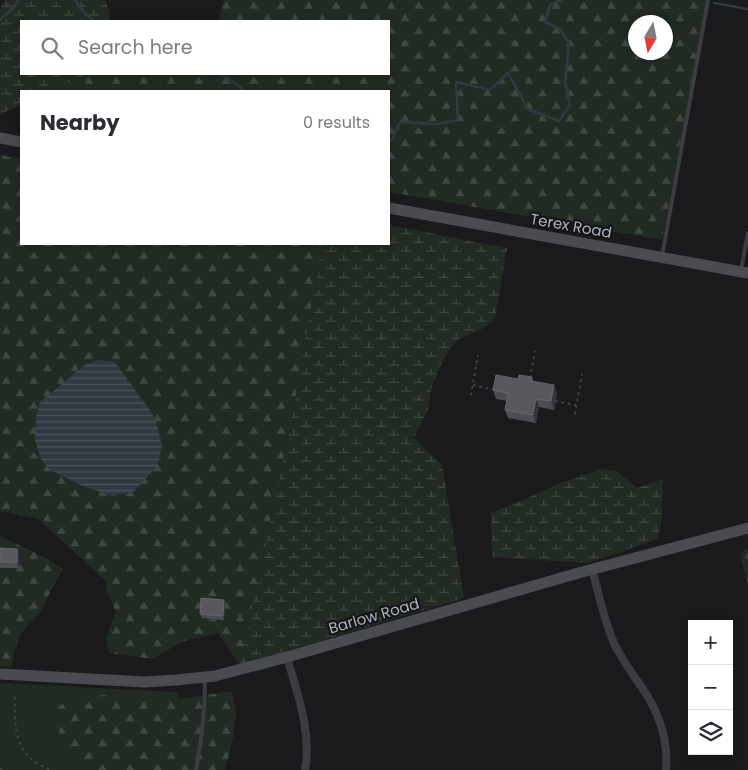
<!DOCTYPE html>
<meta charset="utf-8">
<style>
:root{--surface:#fff;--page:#f7f7f7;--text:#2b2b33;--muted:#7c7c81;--line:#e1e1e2}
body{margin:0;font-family:Poppins,sans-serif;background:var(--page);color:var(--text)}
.controls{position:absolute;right:15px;bottom:15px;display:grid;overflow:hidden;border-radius:0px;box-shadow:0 2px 8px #0003}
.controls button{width:45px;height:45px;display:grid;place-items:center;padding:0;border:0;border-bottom:1px solid var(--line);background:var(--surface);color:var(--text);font:25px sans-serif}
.compass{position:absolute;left:628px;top:15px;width:45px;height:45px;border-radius:50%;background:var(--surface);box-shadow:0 2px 8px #0003;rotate:190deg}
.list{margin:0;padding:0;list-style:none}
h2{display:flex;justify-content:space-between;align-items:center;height:65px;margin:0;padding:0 20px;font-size:21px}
h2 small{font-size:16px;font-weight:400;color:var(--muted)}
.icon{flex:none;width:28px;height:28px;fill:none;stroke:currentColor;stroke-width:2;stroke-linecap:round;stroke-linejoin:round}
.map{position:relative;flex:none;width:748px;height:770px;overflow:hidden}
.search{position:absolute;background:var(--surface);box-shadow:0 2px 8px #0003;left:20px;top:20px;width:370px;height:55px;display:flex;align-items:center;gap:12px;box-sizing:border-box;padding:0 18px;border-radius:0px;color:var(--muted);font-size:19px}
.panel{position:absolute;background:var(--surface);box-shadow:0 2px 8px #0003;left:20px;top:90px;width:370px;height:155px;border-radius:0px}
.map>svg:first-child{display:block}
</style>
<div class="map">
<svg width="748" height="770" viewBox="0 0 748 770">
<defs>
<pattern id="forest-firs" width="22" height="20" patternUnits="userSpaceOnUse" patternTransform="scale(1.25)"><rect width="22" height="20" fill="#222b23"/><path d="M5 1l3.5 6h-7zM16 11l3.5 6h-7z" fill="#3f4741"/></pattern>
<pattern id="wetland-marsh" width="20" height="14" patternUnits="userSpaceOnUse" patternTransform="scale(1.25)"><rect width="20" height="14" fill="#222b23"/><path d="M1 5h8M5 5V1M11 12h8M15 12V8" fill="none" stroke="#3f4741"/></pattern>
<pattern id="water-rules" width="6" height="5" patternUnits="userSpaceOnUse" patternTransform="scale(1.25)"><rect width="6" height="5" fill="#303941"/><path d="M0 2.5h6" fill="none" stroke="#4b535a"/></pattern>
</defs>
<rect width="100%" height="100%" fill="#1a1a1c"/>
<path fill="#222b23" d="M0,683l178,9 -10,78h-168z"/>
<path fill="url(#forest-firs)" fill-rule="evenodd" d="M224,0h483l-45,240 -273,-48v-101h-338l37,-17h301v-53h-171zM636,22h30v30h-30z
M0,155l21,4v85h301l-30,175 -52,246 -22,-32 -37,9 -28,17 -44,-6 -3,-15 10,-26 -9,-20 -2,-12 -67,-61 -38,-8z
M0,536l42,20 21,13 -13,23 -8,18 -21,23 -8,23 -1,11 -12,-1z
M748,549v35l-8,-28 4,-6z
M232,691l4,23 -3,24 -8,32h-144l-10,-20 -17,-25 4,-18 13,-9 33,-3 61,4 23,-1z"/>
<path fill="url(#wetland-marsh)" d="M5,0h100l5,14v7h-89v53h67l-37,17h-30v14l-21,9v-105z
M389,225l118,23 -12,71 -15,11 -23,10 -13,18 -13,31 -3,21 -14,28 28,27 22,133 -224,67 52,-246 30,-175h67z
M601,469l15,2 21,17 26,-9 -1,38 -4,22 -69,24 -97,-6 -1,-44 46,-19 23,-11z"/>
<path fill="url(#water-rules)" d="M100,360l15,2 40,56 7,27 -4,20 -24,26 -21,5 -28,-9 -36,-18 -8,-10 -6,-19 1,-23 4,-15 46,-38z"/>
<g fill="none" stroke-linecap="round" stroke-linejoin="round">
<path stroke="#303941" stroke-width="2.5" d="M75,0l11,15 9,6
M714,3l34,6
M0,20l15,-14 3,-6
M221,74l20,13 2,4
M389,140h3l8,-18 37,2 21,-4 -2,-38 34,8 18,-17 20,36 31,12 11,-16 -5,-23 4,-39 -9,-14 -15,-7 5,-17 11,-5"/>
<path stroke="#414348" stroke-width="2" stroke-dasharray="2.5 4" stroke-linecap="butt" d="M530,378l5,-27
M473,385l22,5
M471,395l7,-40
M555,401l21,4
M575,414l7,-40
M15,697c-1,32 0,61 36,73
M0,768l2,2"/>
<path stroke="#3b3c41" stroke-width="4" d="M662,256l46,-256
M741,270l7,-37
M196,770c6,-31 9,-59 9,-91"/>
<path stroke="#3b3c41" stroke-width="8" d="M592,569c7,25 12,53 23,76 9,19 22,34 33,52 13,22 20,48 18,73
M287,657c10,36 25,75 18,113"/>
<path stroke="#494b51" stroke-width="11" d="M0,138l21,4
M389,208l359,65
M0,674l145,8 31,-2 39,-4 72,-19 295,-85 166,-44"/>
</g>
<path fill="#4b4d51" d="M532,377l1,4 24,12 -3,17 -15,-3 -3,16 -28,-5 -3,-8 2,-9 -11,-2 -3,-9 25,-11z
M0,548l17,1 2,6v13h-19z
M225,604l-1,16 -22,-2 -2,-4z"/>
<path fill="#333437" d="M554,385l3,8 -3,17 -3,-9z
M536,399l3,8 -3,16 -3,-8z
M17,549l2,6v13l-2,-6z
M224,600l1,4 -1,16 -1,-4z"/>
<path fill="#56585d" stroke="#64666c" d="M496,375l22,4 1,-4 13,2 -1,4 23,4 -3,16 -15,-2 -3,16 -28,-5 3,-17 -15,-3z
M0,548l17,1v13h-17z
M201,598l23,2 -1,16 -23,-2z"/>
<g text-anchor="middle" stroke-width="4.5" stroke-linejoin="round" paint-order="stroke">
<g font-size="15" fill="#adb2bc" stroke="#151517">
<text transform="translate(571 226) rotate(10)" y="5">Terex Road</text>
<text transform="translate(374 616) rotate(-16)" y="5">Barlow Road</text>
</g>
</g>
</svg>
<div class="controls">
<button>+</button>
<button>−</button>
<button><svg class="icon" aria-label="layers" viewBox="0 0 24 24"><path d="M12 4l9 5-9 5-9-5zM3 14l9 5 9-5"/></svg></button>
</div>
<svg class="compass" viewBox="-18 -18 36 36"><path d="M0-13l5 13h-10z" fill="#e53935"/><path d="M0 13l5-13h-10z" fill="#7c7c81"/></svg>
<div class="search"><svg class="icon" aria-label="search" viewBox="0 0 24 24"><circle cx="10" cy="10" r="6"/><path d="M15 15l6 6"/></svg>Search here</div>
<section class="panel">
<h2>Nearby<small>0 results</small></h2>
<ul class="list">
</ul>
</section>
</div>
